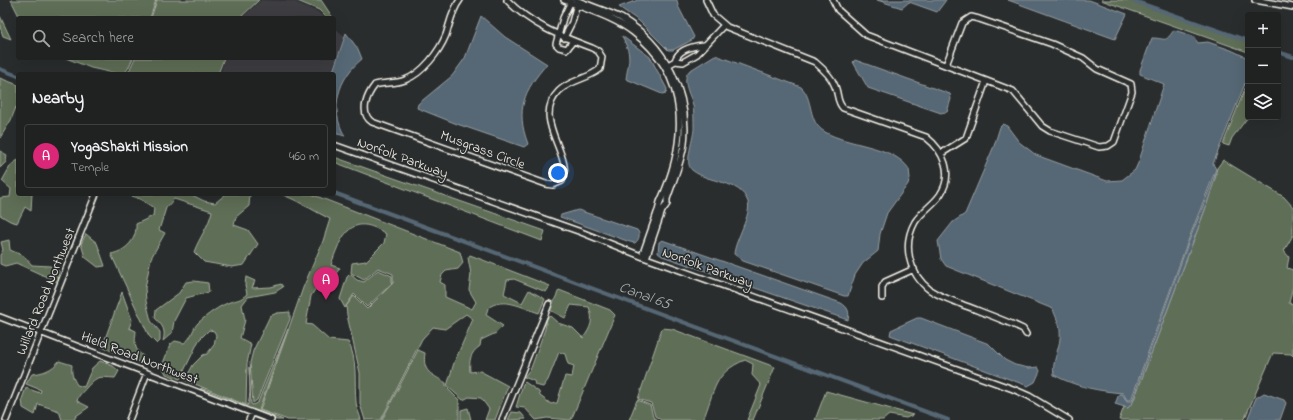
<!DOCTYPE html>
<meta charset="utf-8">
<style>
:root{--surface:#202222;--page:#282a2a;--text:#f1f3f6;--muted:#a2a4a5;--line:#3d3f40;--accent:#db2777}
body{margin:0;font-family:"Indie Flower",sans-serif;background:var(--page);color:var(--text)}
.controls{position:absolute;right:12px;top:12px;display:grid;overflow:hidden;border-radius:4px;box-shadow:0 4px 16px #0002}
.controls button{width:36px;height:36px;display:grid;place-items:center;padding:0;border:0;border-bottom:1px solid var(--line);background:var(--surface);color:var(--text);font:20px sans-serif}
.you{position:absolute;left:558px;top:173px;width:14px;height:14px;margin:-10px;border:3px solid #fff;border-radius:50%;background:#1a73e8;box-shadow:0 0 0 6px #1a73e833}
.badge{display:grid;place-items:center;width:26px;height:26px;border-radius:50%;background:var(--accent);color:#fff;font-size:13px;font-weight:700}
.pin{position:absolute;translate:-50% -33px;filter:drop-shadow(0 1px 2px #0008)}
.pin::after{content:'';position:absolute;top:21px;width:14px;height:12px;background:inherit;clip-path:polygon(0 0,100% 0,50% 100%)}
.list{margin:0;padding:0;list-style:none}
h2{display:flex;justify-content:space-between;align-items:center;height:52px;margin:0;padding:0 16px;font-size:17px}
h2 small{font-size:13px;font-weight:400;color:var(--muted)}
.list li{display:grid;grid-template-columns:26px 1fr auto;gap:12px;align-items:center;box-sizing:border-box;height:64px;margin:0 8px 8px;padding:0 8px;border:1px solid var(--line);border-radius:4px}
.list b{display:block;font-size:15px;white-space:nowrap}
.list p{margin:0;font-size:13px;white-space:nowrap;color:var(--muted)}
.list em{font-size:13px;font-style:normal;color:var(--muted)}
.icon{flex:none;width:22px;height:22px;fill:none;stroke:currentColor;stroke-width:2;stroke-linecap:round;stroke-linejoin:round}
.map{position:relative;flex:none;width:1293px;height:420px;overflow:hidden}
.search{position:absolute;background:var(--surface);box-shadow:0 4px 16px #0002;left:16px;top:16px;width:320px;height:44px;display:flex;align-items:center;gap:10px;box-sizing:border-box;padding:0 14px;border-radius:4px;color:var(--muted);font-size:15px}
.panel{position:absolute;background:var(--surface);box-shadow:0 4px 16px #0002;left:16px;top:72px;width:320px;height:124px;border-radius:4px}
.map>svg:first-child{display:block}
</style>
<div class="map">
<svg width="1293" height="420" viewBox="0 0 1293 420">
<rect width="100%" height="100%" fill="#2a2d2e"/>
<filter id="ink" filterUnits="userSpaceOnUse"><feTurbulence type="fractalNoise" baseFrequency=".025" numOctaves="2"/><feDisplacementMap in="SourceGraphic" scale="8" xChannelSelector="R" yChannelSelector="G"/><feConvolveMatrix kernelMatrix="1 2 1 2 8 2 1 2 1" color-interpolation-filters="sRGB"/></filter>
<g filter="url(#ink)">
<path fill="#3e3d42" d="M261,0l32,1 25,11 7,6h-83z
M334,27l10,9 -13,38h-111l5,-16h109z"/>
<path fill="#5e6e57" stroke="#a9b0a0" d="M11,0h145l-6,18h-130z
M157,0h102l-19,18h-89z
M295,0h26l12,18h-6l-8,-8z
M1101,0h31l116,41v11z
M0,16l11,23 -8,-3 -3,-9z
M66,58h67c-4,8 -5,16 -15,16l-27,-6z
M135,58h89l-6,16h-93l4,-3z
M0,78l18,7v23l-2,-1 -5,13 -11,18z
M1248,81v14l-3,6 3,2v14l-16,21 -3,8 -6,-2z
M0,151l7,4 -1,7 -6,6z
M334,157l211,74 -3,10 -208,-79z
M18,160v34h14l-1,17 -6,-4 -8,16 -7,-2 -10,-6v-17l10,-1 1,-8 -9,-8 9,-16z
M1223,160l61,37 9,10v28l-9,16 5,6 -2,11 6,2v16l-4,17 4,1v52l-2,-2 -18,-1 -29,67h-125l5,-13 4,1 5,-6 73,-195 11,-39z
M125,194h65l14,7 11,2 11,-9h24l-1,12 -13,11 -2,8 14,5 10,14 -14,21 -12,2 -28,-5 -10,-10c5,-14 15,-26 18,-41l-38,-12 -8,9 -7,22 6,3 -14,25 -6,30 1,13 5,20 9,11v9l-3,3 -8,-8 -38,-82c15,-3 26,-14 25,-30l17,-8 1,-8 -14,-9z
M281,194h30l149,58 3,11 -5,6 -12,2 -4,4 -2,7 5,3v12l27,12 4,-7 -7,-12 2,-16 -3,-16 2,-3 80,31 -4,6 -32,-13 -7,1 -3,14 18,9 7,-13 16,9 -6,14c-16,-5 -36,-17 -51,-5l-2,7 17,11 -7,7 -15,7 -1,6c-10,7 -11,14 -10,26l10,-1 28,15 -13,34h-10l4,-11 -8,-11 -12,-1 -6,3 -16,-14 7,-23 19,-44 -7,-5 -21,15 -12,-2 -11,12 -41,81h-16l-5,-16v-31l-13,-58 -1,-9 8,-10 13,13 26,-26v-9l-15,-6 -14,12 -13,-7 1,-10 14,-2 18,-18 2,-9c-34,-23 -45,1 -55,31l9,3 -5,7h-11l-13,21 -5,28 6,1 17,15 19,2c10,17 6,40 8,60 0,6 4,12 5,18h-73l-28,-10 43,-122 20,-47 7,-22c-16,-8 -31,-18 -49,-25z
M86,234l11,9 8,23 -7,1 -13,-10 -4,-13z
M9,240l1,10 14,6 8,9 18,1 9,5 -1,11 -42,-19 -11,3 -5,-2v-9l3,-5 -2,-8z
M378,270l14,6v7l-25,24 -13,-13 -9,14 -5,-9 7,-22 3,-3 7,6 7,2z
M246,277l9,4 -3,7 19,-1 10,-3 2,3 -8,5 -27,5 -6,8 3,15 -5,18 11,6 -4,20 -1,41 -61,-25 8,-15 10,-10 4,-1 7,-9 2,-10 -2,-4 -5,-1 -10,10 -19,39 -14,-5 -4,-8 8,-21 5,-4 9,2c8,-4 8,-14 14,-20 9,-8 21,-17 32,-21 9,-3 9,-1 17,-8l-2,-9z
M194,281l14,2 1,9 -23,6 -12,23 -2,12 -9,8c3,-11 0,-15 -8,-23l1,-8 23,-17 7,-11z
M559,290l51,20 5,5 -44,105 -24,-2 -11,2 -11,-12 -9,-1 7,-23 2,-2 14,10 1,4 11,8 6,-1 8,-27 7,1 2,-11 -6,-2 -3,-10 -6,-2 -11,28 -5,7 -8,-2 -1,-4 -10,-4 7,-9 14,-39 2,-11 3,-2 8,7 15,5 10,10c8,-10 11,-18 6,-31l-18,-2 -6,13 -15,-8z
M122,292l10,28 -3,8 7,3c-1,11 -3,18 7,25l-2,7 -39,-16z
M290,312v7l-33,81 -4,3 -3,-40 3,-12 17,-35 7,-3z
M662,328l10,1 103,38 -22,53h-6l14,-35 -9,-10 1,-11 -8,-4c-32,13 -30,31 -42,60h-42l-6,-4 -4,-13 -13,-4z
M288,329l-29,81 24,10h-6l-77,-29 1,-3 46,18c5,-9 2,-28 2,-39l2,37 2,1 5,-3z
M418,350l7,3c-3,20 7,21 21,30v4l13,13v20h-77z
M59,361l13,4c-1,9 1,13 5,20l7,2 8,-19 8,-7 13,5 6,5 -4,7c-17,-1 -17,-3 -29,10 -4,5 -7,6 -9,13l12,6 -13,9 -2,4h-12l-3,-9 -21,-7 -3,11 -12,-7 -1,-9 4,-11 14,5 1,-3 -15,-6 6,-10c11,-1 20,-4 27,-13z
M826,391l87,24 -7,3 -17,-3 -6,5h-68z
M637,400l13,5 3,12 4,3h-28z
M468,408l3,12h-10v-10z
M512,412l9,1 5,6 -18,1z"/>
<path fill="#576774" stroke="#969ea2" d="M638,0h39l1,6 16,31 -2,3 -19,10h-5l-29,-29 -20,-14z
M877,0h69l-9,12 -28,-10 -7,6z
M1008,0h81l38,14 -12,25z
M481,16l24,21 42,27c-23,26 -32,46 -19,80l-4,3 -67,-23 -40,-16 1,-4 34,-28 13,-18z
M1174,30l19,6 5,7 10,-1 23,8 17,8v18l-35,88 3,5 -30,77 -55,154h-4l-4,-7c-24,-2 -47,-6 -69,-18 -3,-14 8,-29 6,-44 0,-7 -5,-15 -7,-22l-107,-43 -5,-7 -3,-18 15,-19 12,-8 29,-68 6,-19 3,-3 4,2 12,16 17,13 71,26 15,-1 13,-10 4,-9 25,-77 -24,-10v-4l12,-32c15,0 12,6 22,-8z
M346,33l12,16 4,10c-24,19 -33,51 -17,77l-11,-3v-59h-2z
M622,36l28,21 17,32 -1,4 -4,1 -36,-15c3,-21 6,-23 -4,-43z
M715,55l86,32c13,12 6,35 24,45 24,14 68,13 84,37l1,9 -2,6 -21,29 -7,21 -2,17 -15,12 -8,12 -7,21h-4l-101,-35 -9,-7c1,-14 18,-40 14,-52 -8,-23 -39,-18 -56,-32 -9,-7 3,-33 2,-44 0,-6 0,-14 -1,-21 -3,-11 -12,-24 -4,-34z
M855,60l95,34 1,5 -4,13 -6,1 -73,-25 -15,-26z
M1216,173v3l-10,31 -73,195 -5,6 -13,-4 4,-10h3l5,7h5l55,-155z
M578,210l59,20c4,4 2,10 -2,13l-5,-1 -70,-25 1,-2z
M662,240l179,63c7,4 9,9 7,17l-186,-64 -4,-3 1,-11z
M917,318h4l68,26 16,16 10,5 14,3 9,-1 2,4 -5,11 -7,4 -138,-51 1,-5z
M1264,393l20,7 2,3 -6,17h-33l9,-22z"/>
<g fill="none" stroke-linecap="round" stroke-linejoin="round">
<path stroke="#576774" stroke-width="4" d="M1131,0l117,41
M1278,52l15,5
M0,69l18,7
M334,193l614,227"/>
<defs>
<path id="minor" d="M460,0c-8,10 -10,23 -14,35 -7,17 -23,38 -41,45 -10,4 -20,2 -30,5 -8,10 -16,28 -3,37l174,62 7,1 9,-4c13,-25 -32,-61 -3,-90 11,-11 29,-12 41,-22l2,-12 -4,-6 -6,-3c-32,-12 -61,-23 -85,-48
M564,0c23,10 48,16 69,32 58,44 55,109 27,170 -1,3 -1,8 -3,11 -5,15 -10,29 -15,43
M576,0c14,6 31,11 45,18 44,26 69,75 63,126 -3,19 -11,37 -17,55v5l-5,7 -16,47
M706,0l7,15 14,12 88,35c7,6 16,14 19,22 5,9 2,17 9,24l83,29c18,14 28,37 14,58 -7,10 -18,16 -25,27 -13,23 -6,52 15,68 9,6 21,10 31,14 20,8 41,15 62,25l3,5
M833,0l5,10 28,25 147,56 29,35 8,5 49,16 9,-1 6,-4 18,-50 -1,-8 -34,-15 -14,-11 -31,-14 -73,-25 -8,-2 -9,6 -16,42
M1255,0l38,7
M571,1l-8,17 -7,26 3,3 8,2 6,-8
M564,38l8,-16 5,-19
M675,61c3,-12 18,-15 29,-16
M665,67l10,-6 8,1 14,-8 27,-29
M334,145l247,87 65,26 367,131 16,7 40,24
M942,153l24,-15 20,-57
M882,298v-11l3,-5 29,-13
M0,317l271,103
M6,420l90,-226
M129,420l18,-47
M249,420l3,-7
M502,420l47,-116"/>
</defs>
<use href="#minor" stroke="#f4f1e8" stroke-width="8"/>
<use href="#minor" stroke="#2a2d2e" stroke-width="5"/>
</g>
</g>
<g text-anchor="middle" stroke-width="3.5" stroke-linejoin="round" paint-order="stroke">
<g font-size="14" fill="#f4f1e8" stroke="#2a2d2e">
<text transform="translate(483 149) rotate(20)" y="5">Musgrass Circle</text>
<text transform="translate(403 157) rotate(20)" y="5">Norfolk Parkway</text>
<text transform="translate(708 267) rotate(20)" y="5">Norfolk Parkway</text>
<text transform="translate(45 291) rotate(-68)" y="5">Willard Road Northwest</text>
<text transform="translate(140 357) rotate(21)" y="5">Hield Road Northwest</text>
</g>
<g font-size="15" font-style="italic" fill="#adb3b4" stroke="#2a2d2e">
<text transform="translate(645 295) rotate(20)" y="5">Canal 65</text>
</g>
</g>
</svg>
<div class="controls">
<button>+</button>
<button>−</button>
<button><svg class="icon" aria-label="layers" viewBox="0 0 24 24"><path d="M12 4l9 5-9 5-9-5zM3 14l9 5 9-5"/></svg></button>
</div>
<div class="you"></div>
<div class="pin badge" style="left:326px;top:300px">A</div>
<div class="search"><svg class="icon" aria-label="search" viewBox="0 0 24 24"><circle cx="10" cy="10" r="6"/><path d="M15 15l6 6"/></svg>Search here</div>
<section class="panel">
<h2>Nearby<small></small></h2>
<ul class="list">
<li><span class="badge">A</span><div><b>YogaShakti Mission</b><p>Temple</p></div><em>460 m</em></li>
</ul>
</section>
</div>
